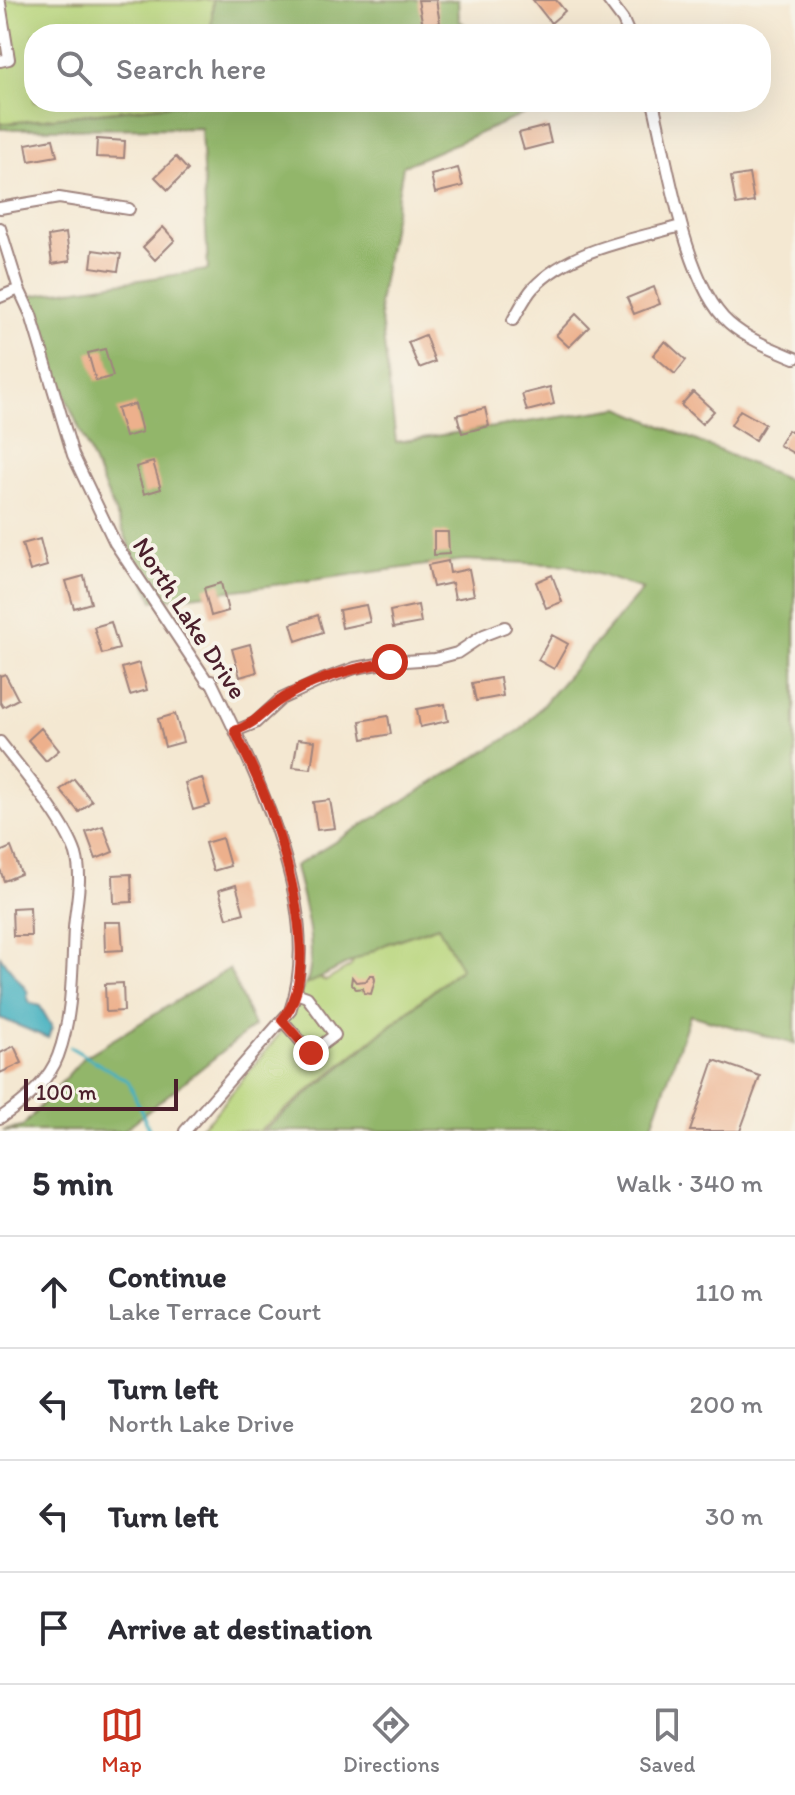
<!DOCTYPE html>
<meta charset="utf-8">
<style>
:root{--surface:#fff;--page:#f2f2f3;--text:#2b2b33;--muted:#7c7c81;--line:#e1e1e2;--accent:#c8321e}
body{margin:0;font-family:Itim,sans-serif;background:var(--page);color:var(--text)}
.scale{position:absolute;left:24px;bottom:20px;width:154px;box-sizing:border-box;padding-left:8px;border:4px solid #4a1f2b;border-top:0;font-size:22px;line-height:28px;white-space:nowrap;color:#4a1f2b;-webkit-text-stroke:6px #f7f3e8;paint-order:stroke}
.stop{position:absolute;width:24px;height:24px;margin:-18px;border:6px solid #c8321e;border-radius:50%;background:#fff}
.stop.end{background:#c8321e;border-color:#fff;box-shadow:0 2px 8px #0008}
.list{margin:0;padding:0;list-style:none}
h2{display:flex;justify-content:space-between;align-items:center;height:104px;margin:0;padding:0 32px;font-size:34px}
h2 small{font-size:26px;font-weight:400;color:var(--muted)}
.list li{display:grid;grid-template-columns:52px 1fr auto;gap:24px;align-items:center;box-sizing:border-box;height:112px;padding:0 32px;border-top:2px solid var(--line)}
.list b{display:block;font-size:30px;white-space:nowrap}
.list p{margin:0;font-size:26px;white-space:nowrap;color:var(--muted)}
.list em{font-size:26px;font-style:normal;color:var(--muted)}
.icon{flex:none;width:44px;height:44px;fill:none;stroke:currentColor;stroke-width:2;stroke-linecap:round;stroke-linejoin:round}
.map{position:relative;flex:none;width:795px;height:1131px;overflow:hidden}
.search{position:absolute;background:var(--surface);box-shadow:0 8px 32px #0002;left:24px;right:24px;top:24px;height:88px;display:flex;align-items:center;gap:20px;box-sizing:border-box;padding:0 28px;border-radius:32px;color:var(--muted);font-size:30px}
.sheet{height:552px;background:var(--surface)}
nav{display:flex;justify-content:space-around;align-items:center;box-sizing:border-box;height:112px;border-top:2px solid var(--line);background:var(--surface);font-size:22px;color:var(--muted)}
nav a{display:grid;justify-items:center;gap:4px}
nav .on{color:var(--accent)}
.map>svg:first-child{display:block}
</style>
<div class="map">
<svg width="795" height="1131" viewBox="0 0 795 1131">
<rect width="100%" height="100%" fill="#f7f3e8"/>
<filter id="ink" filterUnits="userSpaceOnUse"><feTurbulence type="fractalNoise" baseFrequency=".0125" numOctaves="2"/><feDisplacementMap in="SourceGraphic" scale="16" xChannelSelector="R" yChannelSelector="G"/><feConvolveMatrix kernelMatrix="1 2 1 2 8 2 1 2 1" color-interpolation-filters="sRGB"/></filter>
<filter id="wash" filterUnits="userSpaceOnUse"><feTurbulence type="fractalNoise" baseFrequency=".006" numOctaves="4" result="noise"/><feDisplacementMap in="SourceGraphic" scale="32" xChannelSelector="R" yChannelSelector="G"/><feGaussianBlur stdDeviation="1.8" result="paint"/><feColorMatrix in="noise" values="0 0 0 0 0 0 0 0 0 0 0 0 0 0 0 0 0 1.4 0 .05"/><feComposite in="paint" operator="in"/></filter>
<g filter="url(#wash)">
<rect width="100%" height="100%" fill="#f4e8d2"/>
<path fill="#b8d57b" stroke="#817a53" stroke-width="2" d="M0,0h213l-2,34h-177v68h164l-198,22z
M438,926l19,28 4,14 -202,163h-63l17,-15 65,-80 32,-61 16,6 25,-15 9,-22 29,-1z"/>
<path fill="#92b66b" stroke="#6e6a4b" stroke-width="2" d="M213,0h245l1,20 17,14h-265z
M198,102h354l-149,64 -24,137 17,139 224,-34 175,75v561l-105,-29 -40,116h-387l198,-163 -23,-42 -50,17 -82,42c13,-37 -3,-82 -11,-119l227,-137 121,-140 -74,-24 -105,-5 -311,41 -130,-304 185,-27 -7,-142 -201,1v-5z
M229,969l25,57 -131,105h-120l19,-4 61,-69z"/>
<path fill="#44b1c0" stroke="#476876" stroke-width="2" d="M0,956l28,36 -1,4 3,7 10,3 12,21 -4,11 -48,-20z"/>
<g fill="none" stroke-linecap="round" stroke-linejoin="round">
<path stroke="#44b1c0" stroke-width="3" d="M70,1047l58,34 22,50"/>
</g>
<g id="blocks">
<path fill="#edb08c" d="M418,0h18l4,23 -17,3z
M533,0h23l9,11 -14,12z
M547,126l4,17 -27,7 -5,-17z
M53,139l4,17 -28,5 -3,-17z
M97,139l28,2 -1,17 -28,-1z
M176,157l12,13 -20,20 -13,-13z
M458,168l5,18 -28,7 -4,-18z
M749,174l5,28 -18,3 -5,-28z
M163,227l12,13 -20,20 -12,-13z
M66,233l4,28 -18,3 -4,-28z
M93,250l28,4 -3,17 -27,-4z
M654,287l6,17 -26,10 -7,-16z
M576,314l13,13 -20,20 -13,-12z
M425,335l10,27 -16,6 -11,-26z
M665,341l21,19 -11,14 -22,-19z
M105,349l8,27 -17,5 -8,-28z
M550,387l4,17 -27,7 -5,-17z
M693,392l21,19 -12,13 -21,-19z
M135,404l7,28 -17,5 -8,-28z
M485,408l4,18 -27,7 -5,-18z
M740,410l25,14 -10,16 -24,-15z
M788,430l7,4v20l-16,-9z
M153,462l8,27 -17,5 -8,-27z
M434,532h14l1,22 -15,1z
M40,539l7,27 -17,5 -8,-27z
M448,561l2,12 19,-4 5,26 -19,4 -3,-16 -19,4 -5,-22z
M552,575l10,27 -16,6 -10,-26z
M84,576l7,27 -17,5 -8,-27z
M221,583l7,28 -17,5 -7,-28z
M366,605l4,17 -28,6 -3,-18z
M418,605l3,18 -28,5 -3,-17z
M318,615l5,17 -27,9 -5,-17z
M111,622l8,27 -17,5 -8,-27z
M552,635l16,9 -14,25 -16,-9z
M250,644l7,28 -17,5 -8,-28z
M139,663l8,27 -17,5 -8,-27z
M5,674l13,25 -15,8 -3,-5v-26z
M500,678l3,18 -27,5 -4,-18z
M445,704l3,17 -28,6 -3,-18z
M175,714l8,28 -18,5 -7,-28z
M388,716l3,18 -28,5 -3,-18z
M41,728l18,22 -13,11 -18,-21z
M298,739l17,2 -4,28 -18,-2z
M202,778l8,27 -17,5 -8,-27z
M74,779l18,22 -13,11 -19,-22z
M330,800l5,28 -18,2 -4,-28z
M103,826l10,26 -17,7 -10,-27z
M222,838l8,28 -17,5 -8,-28z
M11,847l10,27 -17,7 -4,-12v-17z
M131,874l1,28 -18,1 -1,-28z
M236,885l8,28 -17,5 -8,-28z
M30,907l1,29h-18l-1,-28z
M104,922h17l2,28 -18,1z
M370,975h4l1,5 -4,14 -7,-1 -1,-5 -7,1 -5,-5 1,-7 4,5 10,-1z
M123,983l1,28 -18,1 -1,-28z
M14,1046l8,17 -22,10v-20z
M714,1060l46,16 -20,55h-50z"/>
</g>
</g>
<g filter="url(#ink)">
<use href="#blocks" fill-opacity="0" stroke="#9f847e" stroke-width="2"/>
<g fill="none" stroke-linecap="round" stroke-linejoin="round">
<defs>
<path id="minor" d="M608,0l15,20 6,14
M0,3l9,56 -9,2
M653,102c14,57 32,183 76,221 18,16 44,26 66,35
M0,208l59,-10 70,11
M0,228l19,61 12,26 42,140 42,88 92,138h4c44,91 115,229 79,330l-105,120
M0,297l19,-8
M513,320c6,-10 12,-23 20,-32 37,-39 98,-48 148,-62
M235,731l20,-8 26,-24 41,-19 33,-12 35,-6 45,-3 22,-6 27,-18 21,-8
M0,742c23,30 64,77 76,112 7,25 0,49 -2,74 -2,41 -1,88 -16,128 -10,27 -35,47 -58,62
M282,1020l29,33 24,-18 -28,-38 -11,-4"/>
</defs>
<use href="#minor" stroke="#9f847e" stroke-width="14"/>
<use href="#minor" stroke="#fff" stroke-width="10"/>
</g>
</g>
<g fill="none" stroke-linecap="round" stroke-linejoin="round" filter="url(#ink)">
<path stroke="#c8321e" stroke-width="10" d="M311,1053l-29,-33c41,-47 4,-169 -16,-221 -9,-23 -21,-46 -31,-68 24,-9 27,-20 47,-32 31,-21 72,-31 108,-37"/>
</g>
<g text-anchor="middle" stroke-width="8" stroke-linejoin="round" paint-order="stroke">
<g font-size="26" fill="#4a1f2b" stroke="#f7f3e8">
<text transform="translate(190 618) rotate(57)" y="9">North Lake Drive</text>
</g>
</g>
</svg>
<div class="scale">100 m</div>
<div class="stop" style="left:390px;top:662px"></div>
<div class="stop end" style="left:311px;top:1053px"></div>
<div class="search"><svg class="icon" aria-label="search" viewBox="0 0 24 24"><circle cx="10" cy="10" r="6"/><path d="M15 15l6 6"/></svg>Search here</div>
</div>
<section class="sheet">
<h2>5 min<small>Walk · 340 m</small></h2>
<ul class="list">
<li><svg class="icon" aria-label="ahead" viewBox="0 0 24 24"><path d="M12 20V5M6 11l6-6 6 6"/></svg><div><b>Continue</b><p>Lake Terrace Court</p></div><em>110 m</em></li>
<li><svg class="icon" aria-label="left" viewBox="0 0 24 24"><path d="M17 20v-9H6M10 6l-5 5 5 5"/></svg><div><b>Turn left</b><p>North Lake Drive</p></div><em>200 m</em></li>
<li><svg class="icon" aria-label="left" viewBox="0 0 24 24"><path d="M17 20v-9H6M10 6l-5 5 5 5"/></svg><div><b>Turn left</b></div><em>30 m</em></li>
<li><svg class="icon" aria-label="arrive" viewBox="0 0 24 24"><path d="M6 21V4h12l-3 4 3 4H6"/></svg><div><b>Arrive at destination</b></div></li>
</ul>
</section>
<nav>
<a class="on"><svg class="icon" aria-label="map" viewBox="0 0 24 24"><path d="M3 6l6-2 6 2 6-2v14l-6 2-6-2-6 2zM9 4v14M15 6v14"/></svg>Map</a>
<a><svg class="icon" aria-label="directions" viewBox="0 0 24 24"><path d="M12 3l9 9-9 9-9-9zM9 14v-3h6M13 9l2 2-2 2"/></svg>Directions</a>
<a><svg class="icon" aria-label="saved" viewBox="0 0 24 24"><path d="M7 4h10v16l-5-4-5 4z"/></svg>Saved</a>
</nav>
